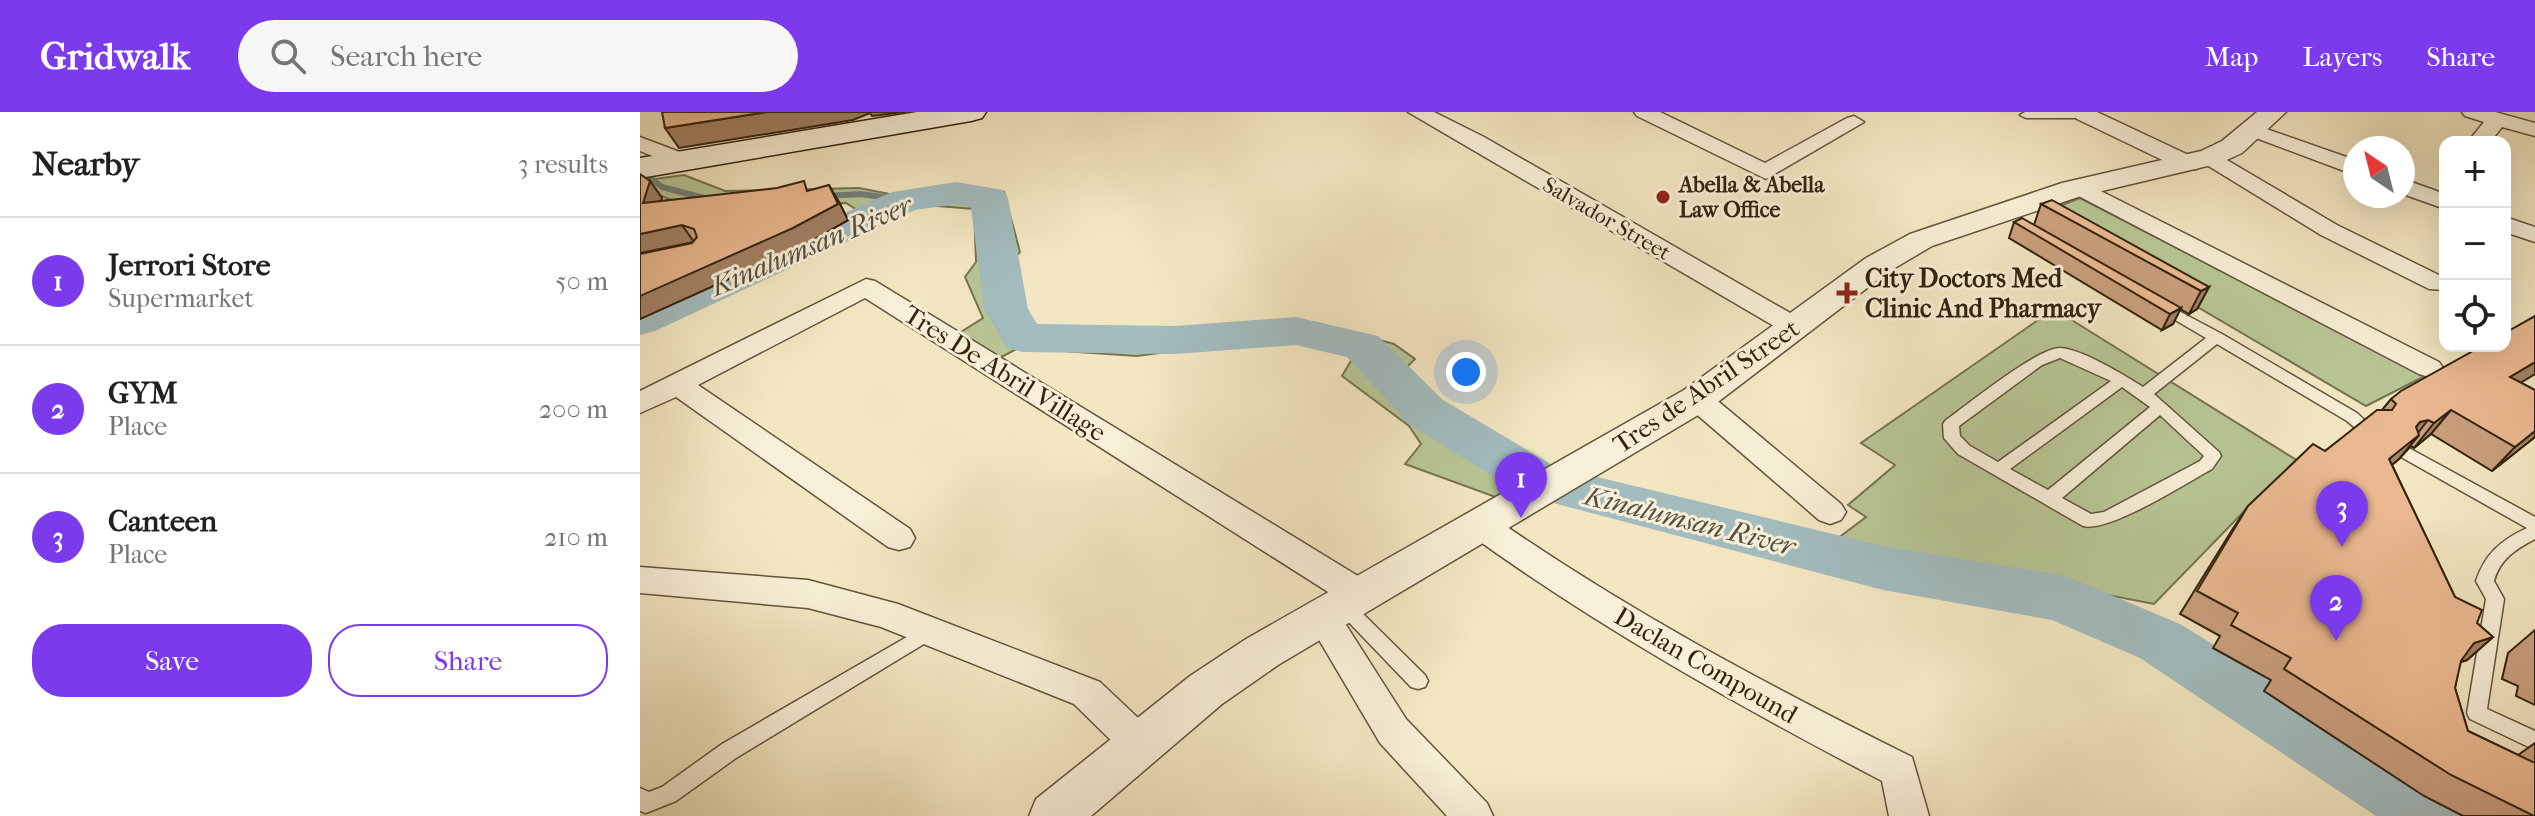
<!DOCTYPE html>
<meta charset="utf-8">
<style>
:root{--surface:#fff;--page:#f6f6f6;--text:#202124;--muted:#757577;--line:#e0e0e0;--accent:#7c3aed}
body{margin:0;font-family:"IM FELL French Canon",serif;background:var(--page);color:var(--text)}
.controls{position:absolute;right:24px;top:24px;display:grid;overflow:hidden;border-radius:16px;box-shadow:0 8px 32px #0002}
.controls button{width:72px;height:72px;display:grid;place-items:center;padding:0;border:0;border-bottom:2px solid var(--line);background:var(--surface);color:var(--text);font:40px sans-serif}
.compass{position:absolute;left:1703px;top:24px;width:72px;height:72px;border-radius:50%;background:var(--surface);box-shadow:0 8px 32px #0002;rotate:325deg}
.you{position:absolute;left:826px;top:260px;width:28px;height:28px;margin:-20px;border:6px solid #fff;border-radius:50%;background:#1a73e8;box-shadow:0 0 0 12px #1a73e833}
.badge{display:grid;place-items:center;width:52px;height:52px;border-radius:50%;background:var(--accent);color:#fff;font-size:26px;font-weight:700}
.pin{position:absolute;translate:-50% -66px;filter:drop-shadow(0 2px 4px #0008)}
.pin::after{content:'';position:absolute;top:42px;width:28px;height:24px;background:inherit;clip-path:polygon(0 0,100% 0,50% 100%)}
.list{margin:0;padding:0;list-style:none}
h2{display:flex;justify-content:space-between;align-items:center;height:104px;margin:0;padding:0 32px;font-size:34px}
h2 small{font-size:26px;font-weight:400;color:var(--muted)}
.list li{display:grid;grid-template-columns:52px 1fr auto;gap:24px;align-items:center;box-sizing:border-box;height:128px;padding:0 32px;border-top:2px solid var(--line)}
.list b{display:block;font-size:30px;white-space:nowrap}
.list p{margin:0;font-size:26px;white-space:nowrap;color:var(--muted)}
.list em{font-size:26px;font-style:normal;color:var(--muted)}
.actions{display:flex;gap:16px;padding:24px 32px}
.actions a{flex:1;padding:18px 0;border:2px solid var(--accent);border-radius:32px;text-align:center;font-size:28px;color:var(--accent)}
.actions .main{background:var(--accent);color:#fff}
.icon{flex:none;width:44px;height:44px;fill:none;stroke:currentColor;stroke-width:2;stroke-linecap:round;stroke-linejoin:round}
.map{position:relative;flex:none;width:1895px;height:704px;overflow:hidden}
header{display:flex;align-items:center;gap:48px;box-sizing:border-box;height:112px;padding:0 40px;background:var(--accent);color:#fff}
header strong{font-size:38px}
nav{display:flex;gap:44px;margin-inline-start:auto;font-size:28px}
.search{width:560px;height:72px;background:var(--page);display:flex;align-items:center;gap:20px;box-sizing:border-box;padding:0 28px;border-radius:44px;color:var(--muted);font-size:30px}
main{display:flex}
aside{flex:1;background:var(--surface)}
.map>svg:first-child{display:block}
</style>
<header>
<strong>Gridwalk</strong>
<div class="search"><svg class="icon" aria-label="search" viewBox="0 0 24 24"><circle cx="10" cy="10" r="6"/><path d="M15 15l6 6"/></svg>Search here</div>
<nav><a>Map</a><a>Layers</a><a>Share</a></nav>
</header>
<main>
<aside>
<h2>Nearby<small>3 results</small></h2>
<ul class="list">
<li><span class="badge">1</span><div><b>Jerrori Store</b><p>Supermarket</p></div><em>50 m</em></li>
<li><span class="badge">2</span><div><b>GYM</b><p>Place</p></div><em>200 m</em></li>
<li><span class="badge">3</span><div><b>Canteen</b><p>Place</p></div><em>210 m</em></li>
</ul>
<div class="actions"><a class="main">Save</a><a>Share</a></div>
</aside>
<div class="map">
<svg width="1895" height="704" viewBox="0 0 1895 704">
<rect width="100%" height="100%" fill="#f3e7c2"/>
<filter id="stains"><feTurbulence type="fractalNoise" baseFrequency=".0025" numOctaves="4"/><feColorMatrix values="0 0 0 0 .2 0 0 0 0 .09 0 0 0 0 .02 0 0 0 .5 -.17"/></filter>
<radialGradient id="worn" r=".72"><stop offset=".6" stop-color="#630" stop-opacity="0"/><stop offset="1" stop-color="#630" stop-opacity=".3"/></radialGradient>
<path fill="#b8c695" stroke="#757452" stroke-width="2" d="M44,63l41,16 134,-3 46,9 51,-7 34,5 14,-3 16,60 -16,18 6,34 17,22 29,9 150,-2 107,-11 81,22 21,15 -11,11 36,45 97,60 -39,23 -93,-34 16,-20 -12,-18 -67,-50 13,-22 -56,-14 -74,4 -88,12 -119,-8 -22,12 -43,-23 30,-19 -18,-41 11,-15 -2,-53 -61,-5 -36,17 -5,-3 -226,102 -6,7v-8l164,-74 44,-25 20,-3 -22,-14 -153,5 -53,-20v-7z
M1440,86l345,178 -59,30 -327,-192z
M1414,197l244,152 -40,36 -104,107 -321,-62 33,-25 -18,-12 47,-40 -34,-22z"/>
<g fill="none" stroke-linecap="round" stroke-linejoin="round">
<path stroke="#757f78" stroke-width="6" d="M0,58l22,17 46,12
M185,84l35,-2 46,6"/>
<path fill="#a2bcbf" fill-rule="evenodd" d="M316,70l47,8 5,8 20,111 9,15 139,2 120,-9 82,19 65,64 113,67 327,79 177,29 20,7 100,42 276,170 10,22h-90l-236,-158 -88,-38 -169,-30 -360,-95 -114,-71 -62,-67 -51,-12 -120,9 -153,-2 -16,-4 -23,-39 -13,-102 -15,-3 -41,6 -260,121 -15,4v-31l252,-112z"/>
<defs>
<path id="service" d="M1445,0l5,3 -6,3h-58l-6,-3 5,-3z
M1518,188l64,34 135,79 17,16 -3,4h-10l-14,-12 -130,-77 -63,50 65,58 2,4 -9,13c-26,14 -103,64 -129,57l-125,-72 -14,-16 -1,-14 3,-4c21,-15 91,-72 114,-72 22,1 64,27 83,39l63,-49 -53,-31 -2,-3zM1420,246l51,23 -113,81 -28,-16 -10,-10 -1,-10 83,-61zM1482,275l28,20 -102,83 -38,-21zM1520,303l44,41 -4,5 -96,51 -13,2 -29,-16z
M1767,335l128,70v22c-19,10 -35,20 -41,42l10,18 -17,110 48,22v19l-65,-31 -3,-6 19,-114 -10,-18c9,-27 25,-41 51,-53l-126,-71 -2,-4 2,-4z
M703,486l6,2 76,75 3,6 -3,6 -7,2 -7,-2 -74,-77 -3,-5 3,-5z
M291,511l6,3 3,5 -3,5 -201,122 -60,43 -30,12 -6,-2v-23l9,4 13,-5 60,-43z"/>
<path id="minor" d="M768,0h26l50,25 320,184 4,6 -4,6 -9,2 -9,-2z
M994,0h26l105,51 82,-45 7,-2 10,6 -98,57 -129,-63z
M1436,0h21l100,47 3,5 -3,5h-16l-104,-50 -3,-4z
M1822,0h33l40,11v13l-33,-9 -12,15h-22l16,-20 -19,-6z
M1615,13l100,35v15l-107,-40 -4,-4z
M0,25l50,19 3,5 -11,7 -42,-17z
M1570,38l127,75 108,53v12l-16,-1 -108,-54 -119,-73 -3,-5 3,-5z
M1763,67l42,15v15l-42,-15z
M1439,68l360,182 4,6 -4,6 -10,3 -10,-3 -348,-182 -3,-5 3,-5z
M1865,105l30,10v15l-30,-10z
M226,167l9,2 496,303 5,10 -5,10 -12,4 -12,-4 -482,-306 -167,87 212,144 5,9 -5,9 -11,3 -11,-3 -212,-150 -36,16v-22z
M1057,277l10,3 134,112 5,8 -5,8 -11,4 -11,-4 -132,-114 -4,-7 4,-7z
M839,400l11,3c134,94 277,170 422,242l17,59h-40l-7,-35c-143,-75 -283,-153 -414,-248l-5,-9 5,-9z
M0,455l168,13 90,24 202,78 54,51 6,12 -6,12 -13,5 -13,-5 -54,-53 -193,-77 -73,-19 -168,-15z
M682,490l12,4 72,113 81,84 6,13h-46l-67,-73 -75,-127 5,-10z"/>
<path id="tertiary" d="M1617,0h29l-44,41 -22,10 -139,33 -149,50 -44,26 -178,136 -432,257 -56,39 -131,112h-62l7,-17 154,-123 56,-37 438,-249 182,-132 44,-24 152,-51 139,-32 21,-10z"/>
<path id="secondary" d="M277,0h69l-4,6 -11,3 -331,57v-20z"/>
</defs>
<use href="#service" stroke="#62543b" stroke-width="3"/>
<use href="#minor" stroke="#62543b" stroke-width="3"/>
<use href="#tertiary" stroke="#62543b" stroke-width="3"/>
<use href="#secondary" stroke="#32230e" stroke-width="3"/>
<use href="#service" fill="#f7efd7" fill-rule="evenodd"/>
<use href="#minor" fill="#f7efd7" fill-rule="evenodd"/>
<use href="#tertiary" fill="#f7efd7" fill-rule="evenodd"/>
<use href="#secondary" fill="#f7efd7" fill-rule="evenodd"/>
</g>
<path fill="#c99f7d" stroke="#32230e" stroke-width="2" d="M10,69l12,17 -1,3 149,-10 29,11 9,18 -44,25 -164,74v-65l53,-12 -53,11z
M1401,92l168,83 -12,22 -8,5 -9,-5 -7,15 -11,6 -153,-92 5,-16 20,3z
M1881,271l14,54 -43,34 -61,-37 -17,14 -3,-2 -12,13 -7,6 63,132 22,26 16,14 -26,23 -7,2 -5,26 13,43 50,24 17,-12v73h-72l-39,-20 -160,-105 7,-11 -58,-32 7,-12 -40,-22 52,-84 16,-24 134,-96 9,-11z
M1895,518v75l-19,-9 2,-10 -16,-7 6,-26z"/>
<path fill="#a48266" stroke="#32230e" stroke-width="2" d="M127,0h139l-34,4 -2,-3 -17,7 -174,28 -14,-20z
M10,69l12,17 -6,21 -13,-16z
M189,73l10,17 9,18 -44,25 -164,74v-23z
M42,113l12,17 -54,11v-19z
M1569,175l-12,22 -8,5 12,-23z
M1541,196l-8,16 -11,6 8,-16z
M1895,250v12l-46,28 21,-25z
M1811,298l-20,24 -17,14 20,-25z
M1788,308l-18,23 9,-8 -20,24 -29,24 50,-61z
M1895,319v6l-43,34 23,-24z
M1853,525l-26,23 -18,6 25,-23z"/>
<path fill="#eab991" stroke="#32230e" stroke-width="2" d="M22,0h105l-102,16z
M0,62l10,7 -7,22 134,-15 27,-7 3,10 22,-6 9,19 -45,24 -153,68v-42l52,-11 5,-6 -3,-8 -12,-4 -42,9z
M1412,88l157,87 -8,4 -160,-87z
M1382,106l159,90 -11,6 -156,-92z
M1895,204v46l-25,15 25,13v41l-20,16 -64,-37 -17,13 -6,-3 -8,2 -4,5 3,8 -30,24 66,138 27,13 -5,13 16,14 -19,6 -13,18 -6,27 13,43 67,32v-2v55h-1l-83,-41 -167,-106 7,-11 -60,-33 7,-12 -41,-22 51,-85 65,-62 12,7 52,-41h15l4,-6 -5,-5 10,-8 81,-45h23v-13z"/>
<g fill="#8f2418" stroke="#f7efd7" stroke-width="3">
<circle cx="1023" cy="85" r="8"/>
<path d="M1203 169h8v8h8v8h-8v8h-8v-8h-8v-8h8z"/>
</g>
<g text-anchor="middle" stroke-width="6" stroke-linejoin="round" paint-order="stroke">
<g font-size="22" font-weight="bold" fill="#32230e" stroke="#f7efd7" text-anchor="start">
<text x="1039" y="80">Abella &amp; Abella<tspan x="1039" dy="25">Law Office</tspan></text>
</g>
<g font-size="22" fill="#32230e" stroke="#f7efd7">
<text transform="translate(967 106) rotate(30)" y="8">Salvador Street</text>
</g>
<g font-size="26" font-weight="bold" fill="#32230e" stroke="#f7efd7" text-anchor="start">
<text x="1225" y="175">City Doctors Med<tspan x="1225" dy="30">Clinic And Pharmacy</tspan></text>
</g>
<g font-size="26" fill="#32230e" stroke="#f7efd7">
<text transform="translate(365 261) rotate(32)" y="9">Tres De Abril Village</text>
<text transform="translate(1066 274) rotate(-34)" y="9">Tres de Abril Street</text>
<text transform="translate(1066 553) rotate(30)" y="9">Daclan Compound</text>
</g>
<g font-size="28" font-style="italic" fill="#545143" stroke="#f7efd7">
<text transform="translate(171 133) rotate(-23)" y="10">Kinalumsan River</text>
<text transform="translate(1050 408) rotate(14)" y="10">Kinalumsan River</text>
</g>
</g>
<rect width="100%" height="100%" filter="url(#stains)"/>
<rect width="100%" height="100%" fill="url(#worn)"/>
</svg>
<div class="controls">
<button>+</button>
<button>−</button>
<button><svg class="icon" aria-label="locate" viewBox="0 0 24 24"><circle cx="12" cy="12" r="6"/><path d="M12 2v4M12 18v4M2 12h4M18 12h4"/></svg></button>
</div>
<svg class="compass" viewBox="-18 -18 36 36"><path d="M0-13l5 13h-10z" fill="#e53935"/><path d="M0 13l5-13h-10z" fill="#757577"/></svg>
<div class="you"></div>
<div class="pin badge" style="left:881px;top:406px">1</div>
<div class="pin badge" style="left:1696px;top:529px">2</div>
<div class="pin badge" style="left:1702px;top:435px">3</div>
</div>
</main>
